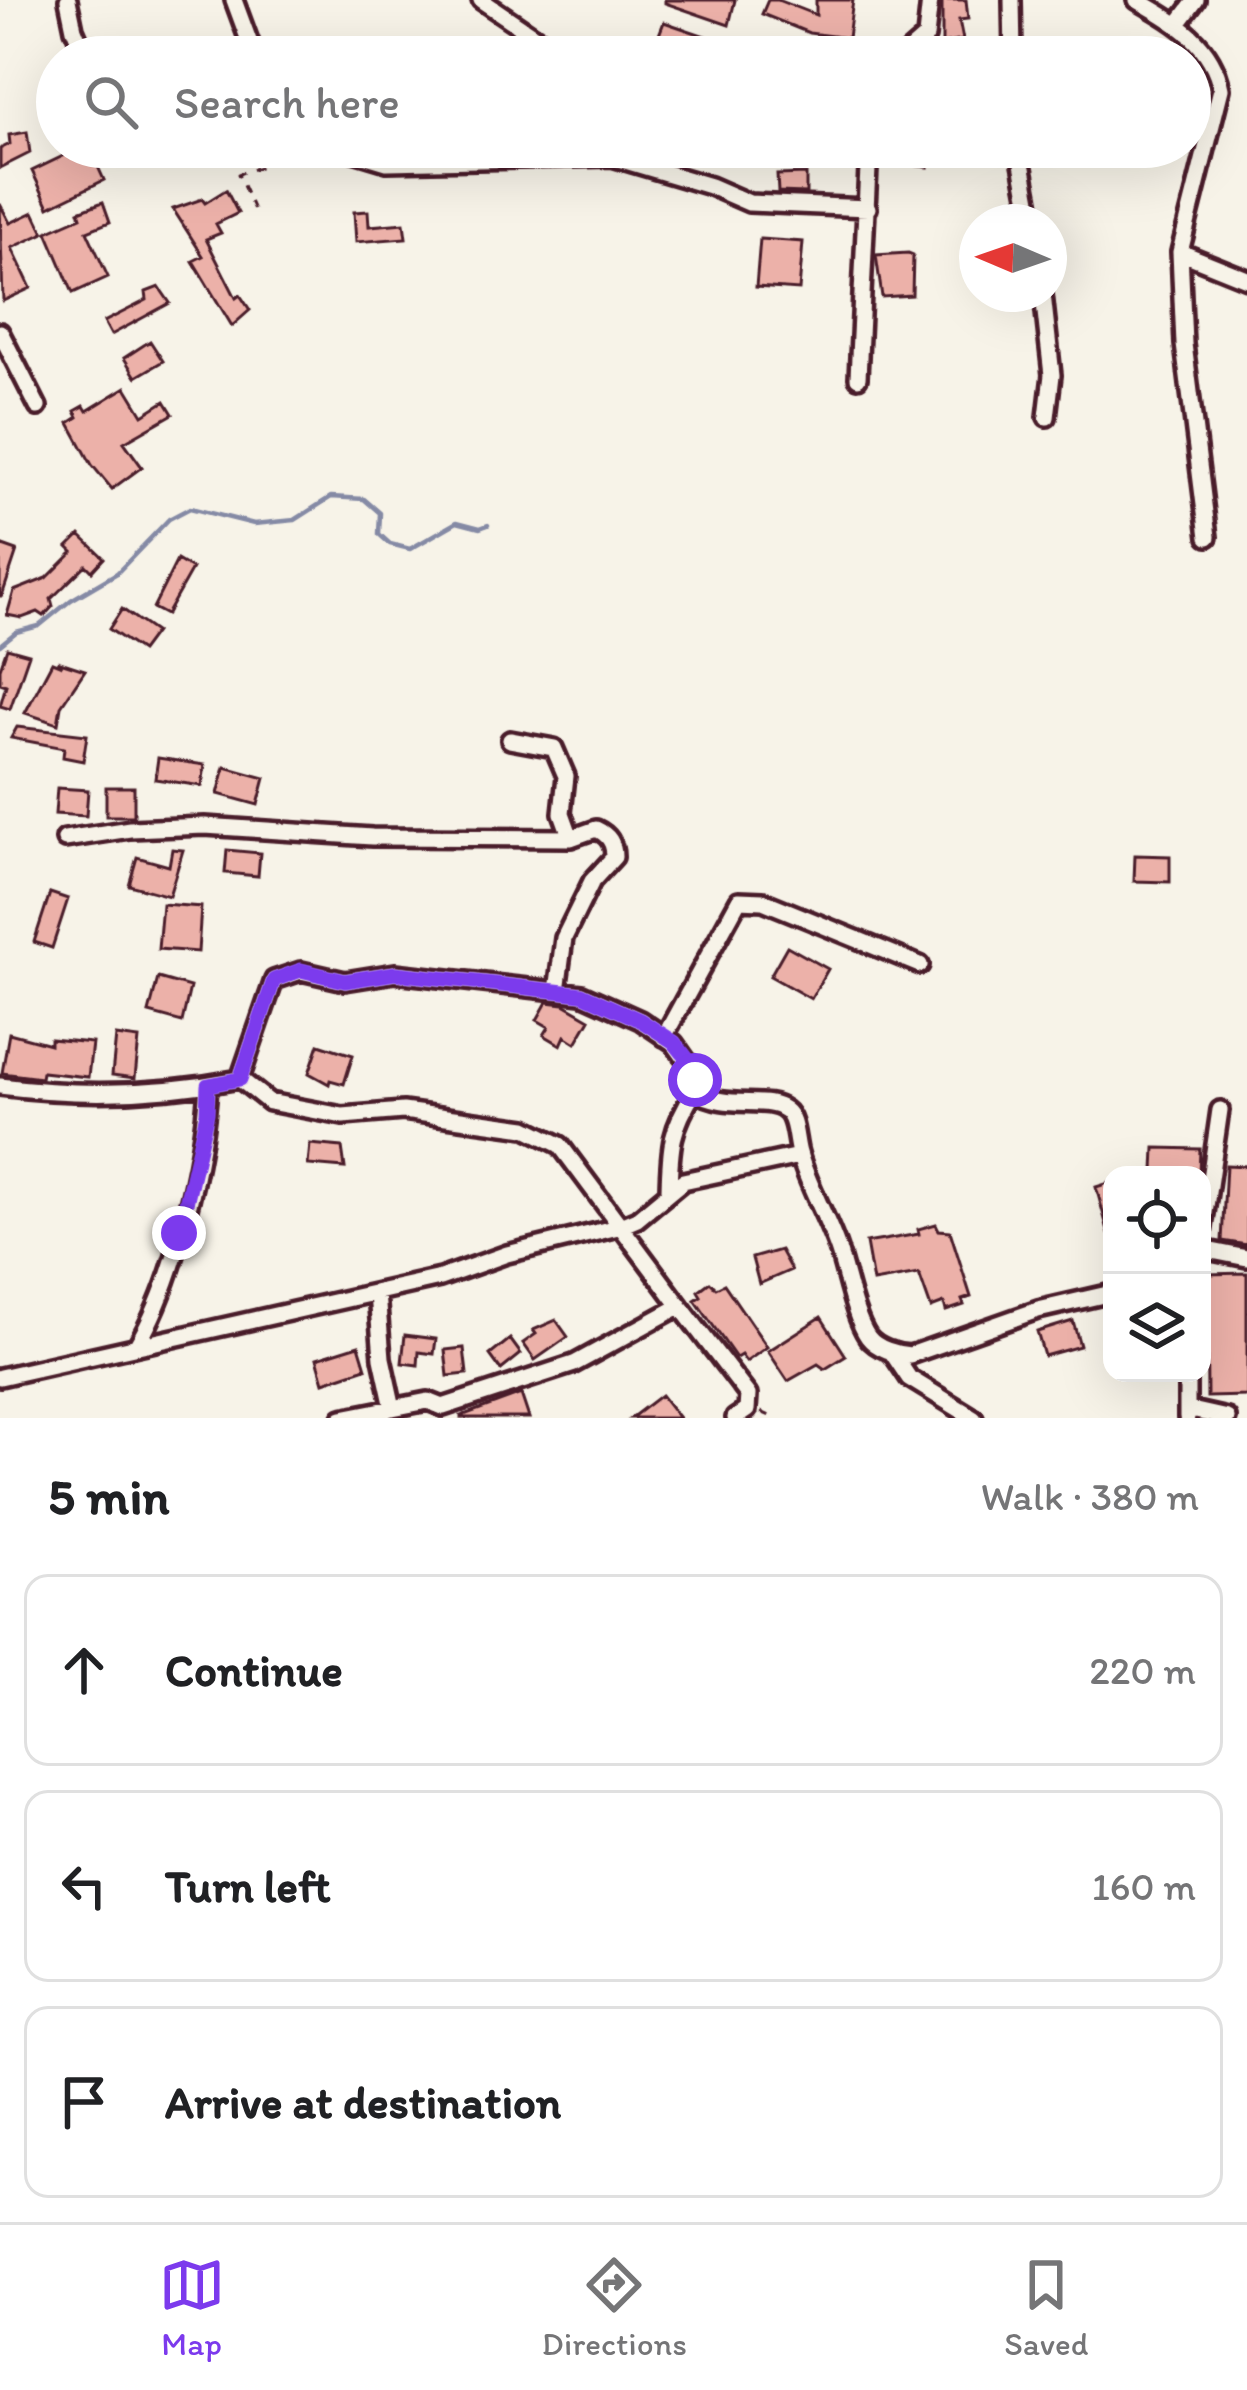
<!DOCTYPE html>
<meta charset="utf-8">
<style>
:root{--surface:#fff;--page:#f6f6f6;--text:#202124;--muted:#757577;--line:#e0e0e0;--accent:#7c3aed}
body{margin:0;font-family:Itim,sans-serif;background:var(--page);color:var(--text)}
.controls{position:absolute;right:36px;bottom:36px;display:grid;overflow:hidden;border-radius:24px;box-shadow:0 12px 48px #0002}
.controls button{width:108px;height:108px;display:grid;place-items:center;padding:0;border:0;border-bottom:3px solid var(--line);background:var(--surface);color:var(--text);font:60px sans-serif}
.compass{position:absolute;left:959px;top:204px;width:108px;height:108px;border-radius:50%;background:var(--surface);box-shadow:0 12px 48px #0002;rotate:272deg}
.stop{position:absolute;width:36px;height:36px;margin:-27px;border:9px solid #7c3aed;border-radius:50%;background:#fff}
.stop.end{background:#7c3aed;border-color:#fff;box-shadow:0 3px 12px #0008}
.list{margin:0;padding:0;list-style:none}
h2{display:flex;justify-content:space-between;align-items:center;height:156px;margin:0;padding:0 48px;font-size:51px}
h2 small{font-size:39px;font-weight:400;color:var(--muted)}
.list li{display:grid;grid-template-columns:78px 1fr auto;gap:36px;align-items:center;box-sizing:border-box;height:192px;margin:0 24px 24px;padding:0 24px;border:3px solid var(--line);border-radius:24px}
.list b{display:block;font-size:45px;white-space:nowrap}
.list em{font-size:39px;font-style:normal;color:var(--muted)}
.icon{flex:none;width:66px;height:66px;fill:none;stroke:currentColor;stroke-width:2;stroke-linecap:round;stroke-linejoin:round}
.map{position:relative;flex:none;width:1247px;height:1418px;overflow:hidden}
.search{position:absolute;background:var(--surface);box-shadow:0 12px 48px #0002;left:36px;right:36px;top:36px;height:132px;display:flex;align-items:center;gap:30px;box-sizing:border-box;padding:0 42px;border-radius:66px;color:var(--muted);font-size:45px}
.sheet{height:804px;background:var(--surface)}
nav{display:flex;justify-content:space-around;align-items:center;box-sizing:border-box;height:168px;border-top:3px solid var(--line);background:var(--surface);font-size:33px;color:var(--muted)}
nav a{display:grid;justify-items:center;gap:6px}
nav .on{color:var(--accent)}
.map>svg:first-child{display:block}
</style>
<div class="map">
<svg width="1247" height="1418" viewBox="0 0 1247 1418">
<rect width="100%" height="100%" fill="#f7f3e8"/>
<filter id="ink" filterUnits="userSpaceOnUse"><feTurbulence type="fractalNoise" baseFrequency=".00833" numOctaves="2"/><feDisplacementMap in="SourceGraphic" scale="24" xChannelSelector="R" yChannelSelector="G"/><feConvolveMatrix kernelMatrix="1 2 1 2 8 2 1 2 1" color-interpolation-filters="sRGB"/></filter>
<g filter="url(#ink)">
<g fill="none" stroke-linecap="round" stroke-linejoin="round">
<path stroke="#858aa5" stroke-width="4.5" d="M0,645l16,-13 23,-6 32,-26 46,-27 52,-54 21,-11 64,16 41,-4 36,-23 33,2 16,14 -1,21 11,10 20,5 47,-27 23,6 8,-3"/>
</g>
<path fill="#ecb1a9" stroke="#4a1f2b" stroke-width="3" d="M665,0h70l-6,25 -64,-22z
M768,0h10l38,15v-15h37l-5,38 -39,-5 -47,-19z
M942,0h24l2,19 -9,1 4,20 -21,4z
M664,22l41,14 -8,21h-42v-12z
M27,132l3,21 -30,15v-19l10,-5 -1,-9z
M82,147h7l15,33 -55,27 -17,-36z
M900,147h41l-2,17 -11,-1v4l-25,-3 1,-4 -6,-1z
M806,174v19l-28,-1 -1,-17z
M226,190l12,23 -22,11 5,9 -15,6 30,59 4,-3 10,15 -18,16 -39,-65 10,-5 -30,-47 29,-10 3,4z
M103,202l7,20 -23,9 21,46 -35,16 -26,-61 34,-15 -2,-6z
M0,204l10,19 24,-11 10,21 -32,15 19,40 -28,13z
M368,211l1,15 35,-3 2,15 -50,4 -2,-30z
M760,239l43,3 -4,48 -43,-3z
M908,253l5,2 -1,40 -30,2 -6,-42z
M159,287l11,16 -59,32 -7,-13 43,-22 -1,-8z
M150,341l13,20 -27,16 -12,-19z
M126,387l17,28 22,-14 8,13 -49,28 18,25 -30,22 -20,-24 -23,-42 9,-6 -3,-6 9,-5 3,5z
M80,535l24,23 -12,13 -6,-6 -35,34 2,7 -9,10 -6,-4 -16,6 -15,-3 7,-24 33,-13 26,-26 -5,-5z
M0,545l17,6 -15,45h-2z
M177,560l15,9 -26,46 -13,-7z
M122,609l33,23 -14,19 -32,-22z
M7,648l22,6 -19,55 -10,-3 6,-21 -6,-2v-15z
M57,661l28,9 -24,36 -3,18 -33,-11 27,-51 10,4z
M17,727l70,8 -4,26 -20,-4 1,-9 -53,-10z
M158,758l47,7 -3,21 -47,-7z
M225,767l40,11 -7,27 -40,-11z
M106,787h28v29h-28z
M57,788l31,2 -2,26 -31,-2z
M172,849l11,1 -14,46 -40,-11 8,-28 32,9z
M227,850l33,3 -2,23 -33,-3z
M1135,855l35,1v26l-36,-1z
M50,893l18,6 -16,49 -18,-6z
M162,904l39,3 -3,45 -40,-3z
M787,946l41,23 -17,30 -41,-23z
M158,978l32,9 -8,35 -33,-9z
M547,1002l17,2 26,15 -14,24 -11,-7 -4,9 -17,-10 5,-8 -12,-7z
M9,1033l41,11v-5l42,4 -4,34 -46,-5 -1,6 -39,-5z
M116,1036l23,3 -4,39 -23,-3z
M319,1044l34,11 -9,29 -14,-4 -1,4 -20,-11z
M310,1144l32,3 3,21 -37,-3z
M1155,1148l45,1 -1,24 -45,-2z
M1226,1165l21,1v79l-25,-4z
M1112,1182v52h-3l-13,-47z
M936,1224l3,6 11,1 21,66 -9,3 2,5 -18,6 -2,-8 -13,5 -12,-34 -46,8 -7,-39 53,-9 -1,-5z
M780,1250l11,20 -32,14 -7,-26z
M1247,1273v123l-40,1 -1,-123z
M710,1282l6,6 8,-4 43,63 -21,15 -5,-7 -5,3 -41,-58 6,-4 -3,-5z
M821,1317l25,39 -21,13 -7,-5 -30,17 -20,-30z
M556,1320l12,17 -33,23 -12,-17 13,-9 -3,-4z
M1073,1321l7,25 -36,10 -7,-24z
M405,1335l31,4 -2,15 -15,-2 -1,13 -16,-2z
M510,1339l11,15 -20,16 -11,-15z
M359,1345l7,23 -42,14 -7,-24z
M464,1348l3,26 -19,2 -3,-26z
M521,1394l8,24h-68v-2z
M661,1395l18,23h-48z"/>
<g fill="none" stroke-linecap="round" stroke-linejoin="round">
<defs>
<path id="minor" d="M68,0l6,29 12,28
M234,0l21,57
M481,0l84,57
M1012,0l1,57
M1137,0c38,22 75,42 84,89l-41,163 67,27
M1178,24l18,-24
M903,57l23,-20 4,-37
M337,147l50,15 225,-5 98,29 39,17 119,5
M1019,147l14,75
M1180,252l4,92 24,193
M1043,294l9,81 -5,42
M0,332l38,75
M858,378l11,-231
M510,740l44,8 12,28 -4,37 9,25 25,-9c13,6 18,14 18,28l-22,24 -28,57 -7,53
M65,839l65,-10 75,-3 167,11 199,1
M664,1037l75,-137 24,1 157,64
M240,1079l34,-99 27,-9 44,10 50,-8 187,21 58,26 34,23 19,27 2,21c31,20 71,4 90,19 11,8 10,30 14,43 9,33 28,63 39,96 8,23 16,68 30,88 9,12 28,17 42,18l128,-45 74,-17
M240,1079l29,23 74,14 60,-5 123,17 34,17 120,161 -106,58 -131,43 -15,-6 -86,17
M0,1086c78,10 162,8 240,-7
M669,1190c1,-43 2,-62 26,-99
M1202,1234l18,-124
M1202,1249l45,9
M377,1293l5,65 11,50
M680,1306l68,89 -1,15 -12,8
M137,1345c38,-63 67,-187 71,-260
M891,1351l18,27 65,40
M1187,1373v45
M0,1377l440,-99 67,-24 111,-27 19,-8 46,-38 116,-25
M1187,1409l40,9"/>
</defs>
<use href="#minor" stroke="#4a1f2b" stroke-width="24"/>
<path stroke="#4a1f2b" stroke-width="3" stroke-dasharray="9 9" stroke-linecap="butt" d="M254,210l-16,-36 28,-9 24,-18
M761,1412l14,6"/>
<use href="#minor" stroke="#f7f3e8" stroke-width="15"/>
</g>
</g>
<g fill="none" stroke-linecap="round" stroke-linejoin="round" filter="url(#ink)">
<path stroke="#7c3aed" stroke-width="15" d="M179,1233l28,-120 1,-28 32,-6 34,-99 27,-10 44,11 50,-8 187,21 58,26 34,22 12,15 9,23"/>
</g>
</svg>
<div class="controls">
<button><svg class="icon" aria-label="locate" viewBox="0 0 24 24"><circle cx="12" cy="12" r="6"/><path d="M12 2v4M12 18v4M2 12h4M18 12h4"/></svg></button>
<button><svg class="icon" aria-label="layers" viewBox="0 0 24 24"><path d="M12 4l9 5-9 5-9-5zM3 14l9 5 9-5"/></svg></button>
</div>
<svg class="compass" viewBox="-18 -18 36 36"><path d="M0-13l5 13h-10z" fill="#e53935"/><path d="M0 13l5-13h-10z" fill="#757577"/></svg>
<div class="stop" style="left:695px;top:1080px"></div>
<div class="stop end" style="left:179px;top:1233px"></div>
<div class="search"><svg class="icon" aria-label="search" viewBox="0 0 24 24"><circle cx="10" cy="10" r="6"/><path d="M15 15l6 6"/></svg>Search here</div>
</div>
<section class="sheet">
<h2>5 min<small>Walk · 380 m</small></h2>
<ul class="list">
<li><svg class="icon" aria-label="ahead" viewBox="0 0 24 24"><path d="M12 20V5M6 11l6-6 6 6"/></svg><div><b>Continue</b></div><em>220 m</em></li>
<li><svg class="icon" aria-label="left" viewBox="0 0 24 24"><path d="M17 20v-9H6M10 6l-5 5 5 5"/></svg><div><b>Turn left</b></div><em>160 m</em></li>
<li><svg class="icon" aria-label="arrive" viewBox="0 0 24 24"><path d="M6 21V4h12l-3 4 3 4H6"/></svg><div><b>Arrive at destination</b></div></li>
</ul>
</section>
<nav>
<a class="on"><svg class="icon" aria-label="map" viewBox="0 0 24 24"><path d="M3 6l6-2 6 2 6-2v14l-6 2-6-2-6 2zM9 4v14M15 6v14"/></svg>Map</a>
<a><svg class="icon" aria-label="directions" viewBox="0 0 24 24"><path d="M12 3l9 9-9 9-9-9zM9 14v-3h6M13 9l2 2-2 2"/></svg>Directions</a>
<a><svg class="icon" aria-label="saved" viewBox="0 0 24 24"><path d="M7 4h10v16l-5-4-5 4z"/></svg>Saved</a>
</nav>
